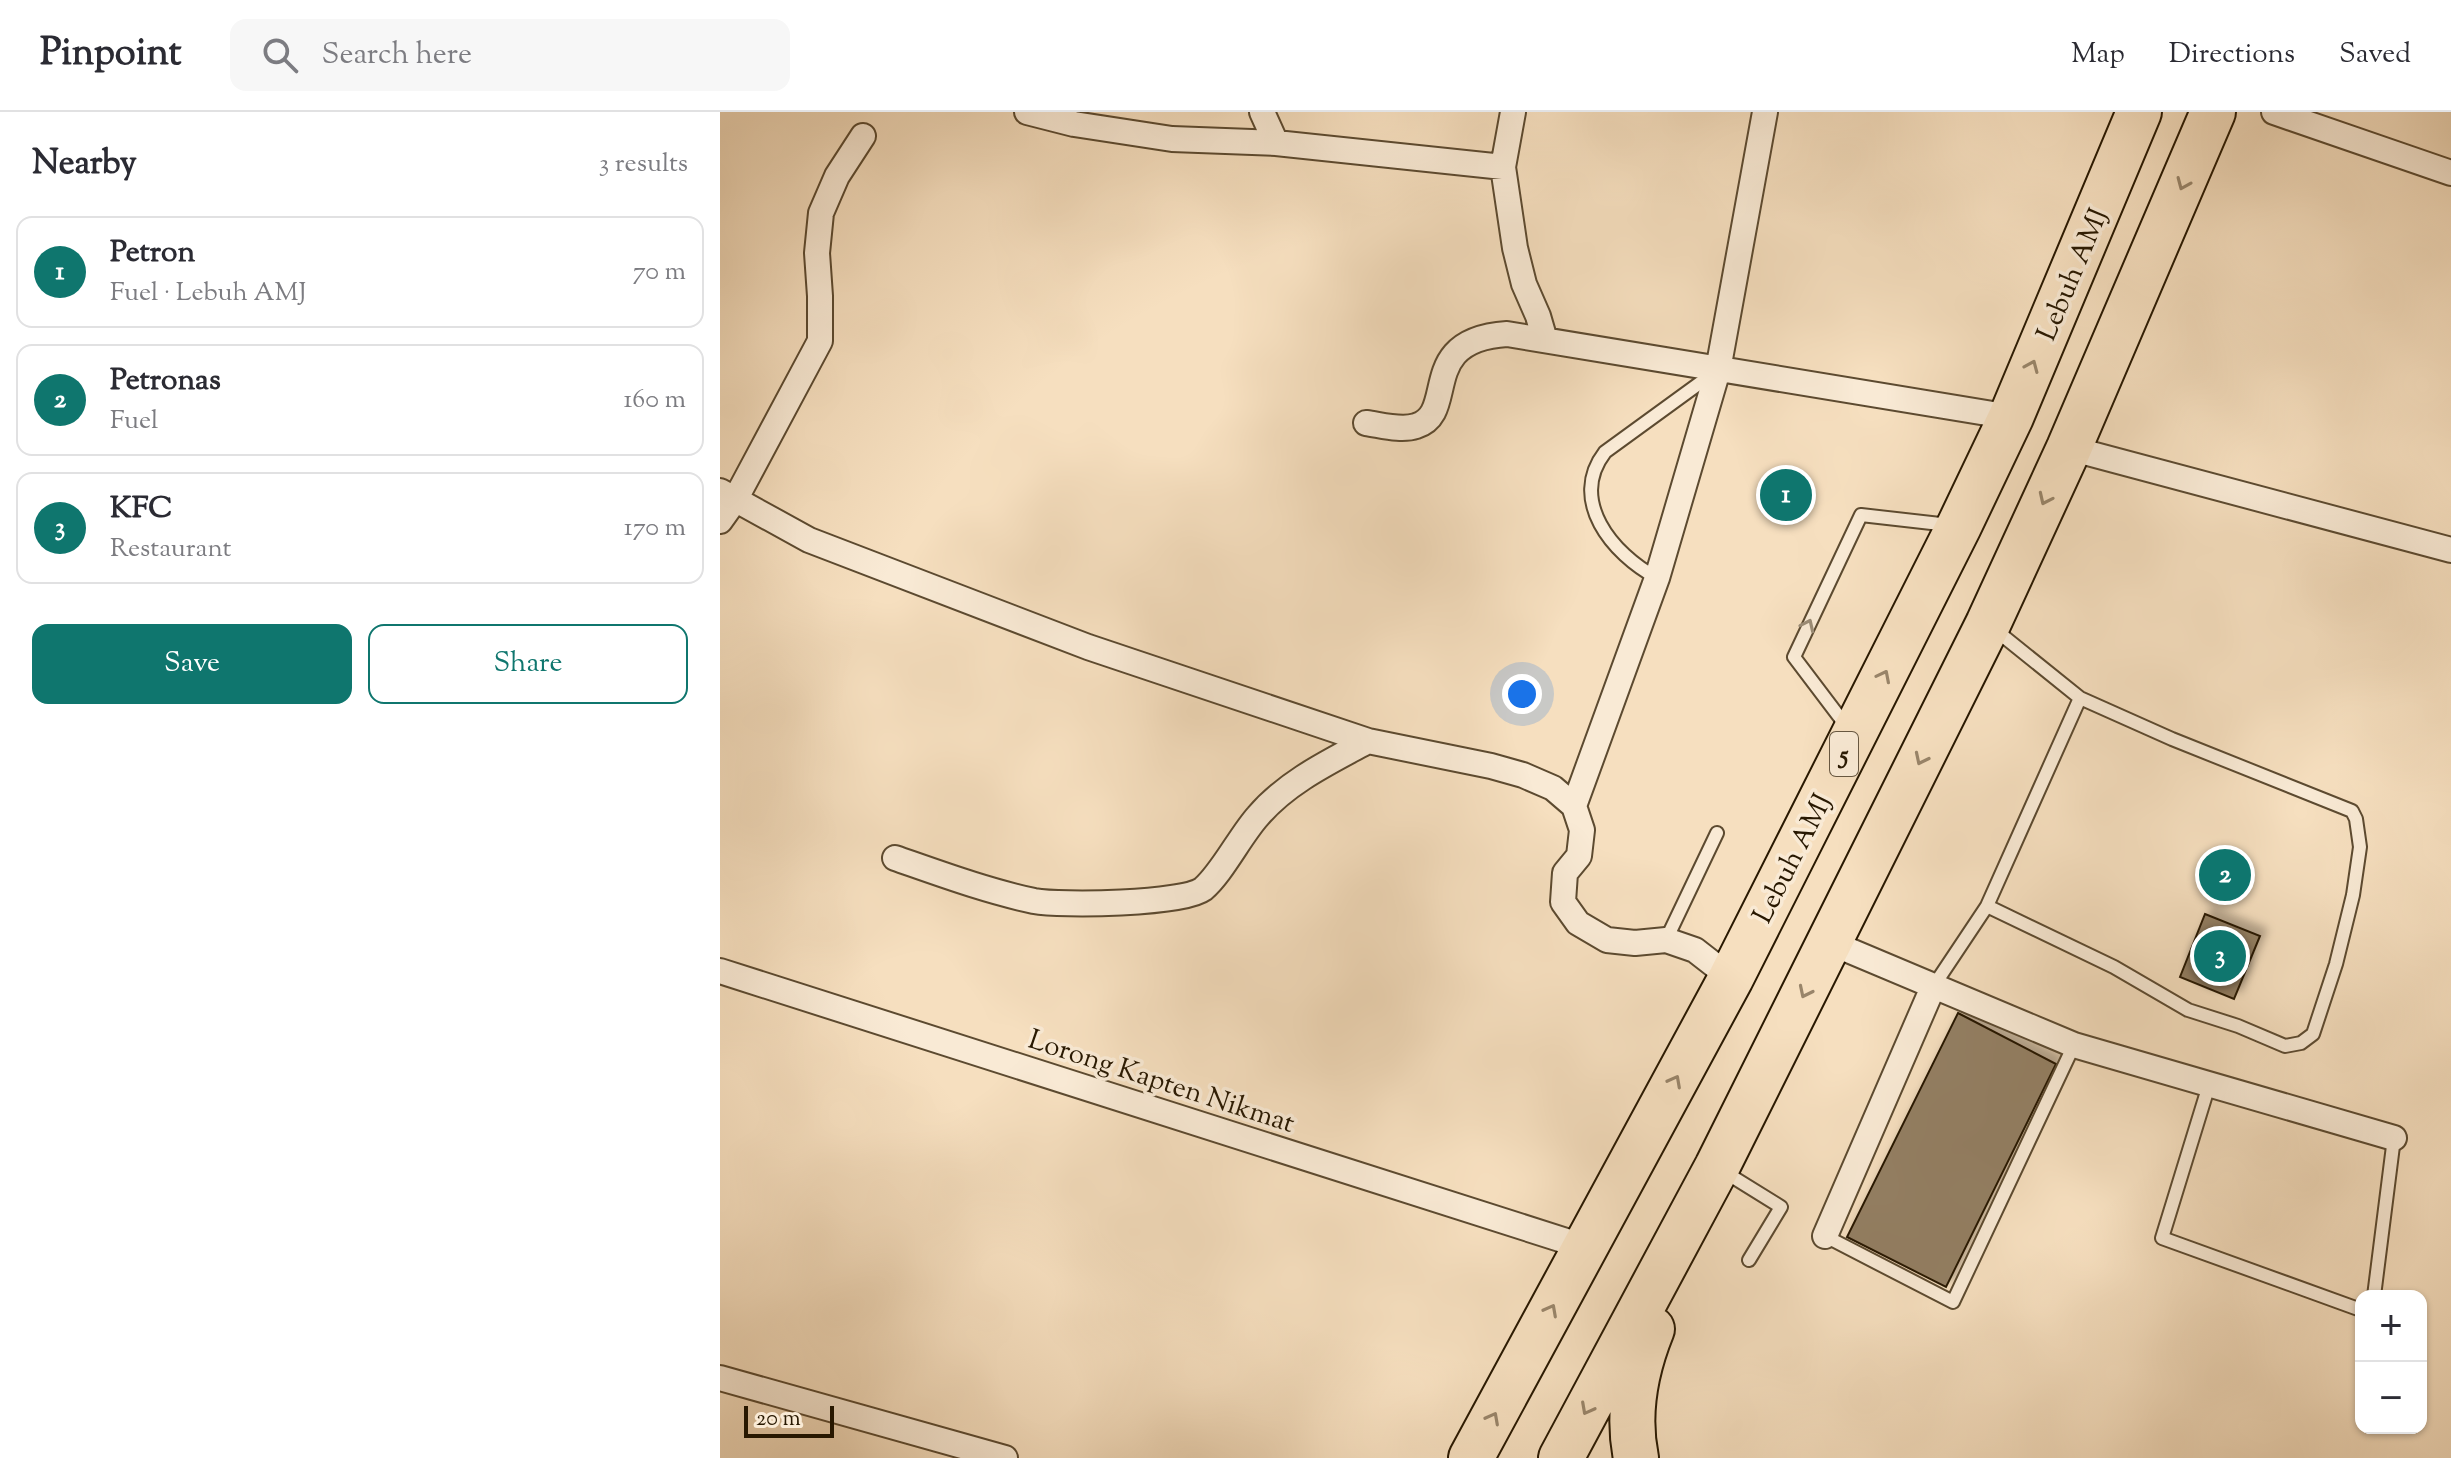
<!DOCTYPE html>
<meta charset="utf-8">
<style>
:root{--surface:#fff;--page:#f7f7f7;--text:#2b2b33;--muted:#7c7c81;--line:#e1e1e2;--accent:#0f766e}
body{margin:0;font-family:"Sorts Mill Goudy",serif;background:var(--page);color:var(--text)}
.controls{position:absolute;right:24px;bottom:24px;display:grid;overflow:hidden;border-radius:16px;box-shadow:0 2px 6px #0004}
.controls button{width:72px;height:72px;display:grid;place-items:center;padding:0;border:0;border-bottom:2px solid var(--line);background:var(--surface);color:var(--text);font:40px sans-serif}
.scale{position:absolute;left:24px;bottom:20px;width:90px;box-sizing:border-box;padding-left:8px;border:4px solid #281801;border-top:0;font-size:22px;line-height:28px;white-space:nowrap;color:#281801;-webkit-text-stroke:6px #f9ead5;paint-order:stroke}
.you{position:absolute;left:802px;top:582px;width:28px;height:28px;margin:-20px;border:6px solid #fff;border-radius:50%;background:#1a73e8;box-shadow:0 0 0 12px #1a73e833}
.badge{display:grid;place-items:center;width:52px;height:52px;border-radius:50%;background:var(--accent);color:#fff;font-size:26px;font-weight:700}
.pin{position:absolute;translate:-50% -50%;border:4px solid #fff;box-shadow:0 2px 8px #0006}
.list{margin:0;padding:0;list-style:none}
h2{display:flex;justify-content:space-between;align-items:center;height:104px;margin:0;padding:0 32px;font-size:34px}
h2 small{font-size:26px;font-weight:400;color:var(--muted)}
.list li{display:grid;grid-template-columns:52px 1fr auto;gap:24px;align-items:center;box-sizing:border-box;height:112px;margin:0 16px 16px;padding:0 16px;border:2px solid var(--line);border-radius:16px}
.list b{display:block;font-size:30px;white-space:nowrap}
.list p{margin:0;font-size:26px;white-space:nowrap;color:var(--muted)}
.list em{font-size:26px;font-style:normal;color:var(--muted)}
.actions{display:flex;gap:16px;padding:24px 32px}
.actions a{flex:1;padding:18px 0;border:2px solid var(--accent);border-radius:16px;text-align:center;font-size:28px;color:var(--accent)}
.actions .main{background:var(--accent);color:#fff}
.icon{flex:none;width:44px;height:44px;fill:none;stroke:currentColor;stroke-width:2;stroke-linecap:round;stroke-linejoin:round}
.map{position:relative;flex:none;width:1731px;height:1346px;overflow:hidden}
header{display:flex;align-items:center;gap:48px;box-sizing:border-box;height:112px;padding:0 40px;background:var(--surface);border-bottom:2px solid var(--line)}
header strong{font-size:38px}
nav{display:flex;gap:44px;margin-inline-start:auto;font-size:28px}
.search{width:560px;height:72px;background:var(--page);display:flex;align-items:center;gap:20px;box-sizing:border-box;padding:0 28px;border-radius:16px;color:var(--muted);font-size:30px}
main{display:flex}
aside{flex:1;background:var(--surface)}
.map>svg:first-child{display:block}
</style>
<header>
<strong>Pinpoint</strong>
<div class="search"><svg class="icon" aria-label="search" viewBox="0 0 24 24"><circle cx="10" cy="10" r="6"/><path d="M15 15l6 6"/></svg>Search here</div>
<nav><a>Map</a><a>Directions</a><a>Saved</a></nav>
</header>
<main>
<aside>
<h2>Nearby<small>3 results</small></h2>
<ul class="list">
<li><span class="badge">1</span><div><b>Petron</b><p>Fuel · Lebuh AMJ</p></div><em>70 m</em></li>
<li><span class="badge">2</span><div><b>Petronas</b><p>Fuel</p></div><em>160 m</em></li>
<li><span class="badge">3</span><div><b>KFC</b><p>Restaurant</p></div><em>170 m</em></li>
</ul>
<div class="actions"><a class="main">Save</a><a>Share</a></div>
</aside>
<div class="map">
<svg width="1731" height="1346" viewBox="0 0 1731 1346">
<defs>
<filter id="shadow"><feDropShadow dx="7" dy="-7" stdDeviation="4" flood-color="#0004"/></filter>
</defs>
<rect width="100%" height="100%" fill="#f6dfbf"/>
<filter id="stains"><feTurbulence type="fractalNoise" baseFrequency=".0025" numOctaves="4"/><feColorMatrix values="0 0 0 0 .2 0 0 0 0 .09 0 0 0 0 .02 0 0 0 .5 -.17"/></filter>
<radialGradient id="worn" r=".72"><stop offset=".6" stop-color="#630" stop-opacity="0"/><stop offset="1" stop-color="#630" stop-opacity=".3"/></radialGradient>
<path fill="#937f64" stroke="#281801" stroke-width="2" filter="url(#shadow)" d="M1485,802l55,22 -26,63 -54,-22z
M1238,901l98,51 -110,223 -99,-50z"/>
<g fill="none" stroke-linecap="round" stroke-linejoin="round">
<defs>
<path id="lane" d="M937,466c-45,-24 -89,-78 -52,-126l110,-80
M1127,615l-53,-70 67,-142 88,10
M1267,794l127,61 74,43 50,16 47,20 16,-3 12,-9 23,-70 17,-69 7,-48 -4,-28 -4,-8 -180,-72 -92,-41
M946,828l51,-107
M1213,875l54,-81 93,-208 -87,-70
M1489,973l-47,153 199,72
M1003,1059l58,36 -32,53
M1105,1124l128,66 121,-257
M1654,1184l20,-158"/>
<path id="street" d="M307,0l47,12 98,15 104,4 227,24
M542,0l14,31
M793,0l-10,55 12,81 9,36 14,32 7,24
M1554,0l177,61
M646,311c15,2 35,8 50,3 43,-13 -1,-86 91,-92l504,83
M1349,336l382,102
M0,379l89,49 279,107 280,94 123,25 32,9 30,13 21,18 8,24 -3,26 -14,17 -2,29 15,21 29,17 28,3 31,-3 29,10 36,28
M0,409l15,-21 85,-159v-45l-3,-43 4,-40 16,-37 26,-40
M854,694l83,-228 61,-208 47,-258
M175,746c46,16 92,33 139,43 27,5 149,3 169,-12 19,-16 37,-53 55,-73 29,-34 71,-54 110,-75
M1109,830l245,103 320,93
M0,859l865,276
M1105,1124l108,-249
M0,1266l285,80"/>
<path id="highway" d="M751,1346l260,-480 228,-452 52,-109 128,-305
M841,1346l156,-291 271,-543 81,-176 144,-336
M916,1346c-9,-44 -1,-87 16,-129"/>
</defs>
<use href="#lane" stroke="#5c4a30" stroke-width="16"/>
<use href="#street" stroke="#5c4a30" stroke-width="28"/>
<use href="#highway" stroke="#281801" stroke-width="48"/>
<use href="#lane" stroke="#f9ead5" stroke-width="12"/>
<use href="#street" stroke="#f9ead5" stroke-width="24"/>
<use href="#highway" stroke="#f6dfbf" stroke-width="44"/>
</g>
<defs><path id="oneway-chevron" d="M-2-3.5L2.5 0L-2 3.5" fill="none" stroke-width="1.6" stroke-linecap="round" stroke-linejoin="round" transform="scale(2)"/></defs>
<g stroke="#99856a">
<use href="#oneway-chevron" transform="translate(1463 72) rotate(113)"/>
<use href="#oneway-chevron" transform="translate(1312 254) rotate(-67)"/>
<use href="#oneway-chevron" transform="translate(1325 387) rotate(115)"/>
<use href="#oneway-chevron" transform="translate(1164 564) rotate(-63)"/>
<use href="#oneway-chevron" transform="translate(1201 647) rotate(116)"/>
<use href="#oneway-chevron" transform="translate(1085 880) rotate(116)"/>
<use href="#oneway-chevron" transform="translate(955 969) rotate(-62)"/>
<use href="#oneway-chevron" transform="translate(831 1198) rotate(-62)"/>
<use href="#oneway-chevron" transform="translate(867 1297) rotate(118)"/>
<use href="#oneway-chevron" transform="translate(773 1306) rotate(-62)"/>
</g>
<use stroke="#9b8c76" href="#oneway-chevron" transform="translate(1088 513) rotate(-65)"/>
<g text-anchor="middle" stroke-width="7" stroke-linejoin="round" paint-order="stroke">
<rect fill="#f9ead5" stroke="#675741" stroke-width="2" x="1110" y="620" width="28" height="44" rx="6"/>
<g font-size="26" font-weight="bold" fill="#281801">
<text x="1124" y="651">5</text>
</g>
<g font-size="28" fill="#281801" stroke="#f9ead5">
<text transform="translate(1351 162) rotate(-67)" y="10">Lebuh AMJ</text>
<text transform="translate(1071 746) rotate(-63)" y="10">Lebuh AMJ</text>
<text transform="translate(442 968) rotate(18)" y="10">Lorong Kapten Nikmat</text>
</g>
</g>
<rect width="100%" height="100%" filter="url(#stains)"/>
<rect width="100%" height="100%" fill="url(#worn)"/>
</svg>
<div class="controls">
<button>+</button>
<button>−</button>
</div>
<div class="scale">20 m</div>
<div class="you"></div>
<div class="pin badge" style="left:1066px;top:383px">1</div>
<div class="pin badge" style="left:1505px;top:763px">2</div>
<div class="pin badge" style="left:1500px;top:844px">3</div>
</div>
</main>
